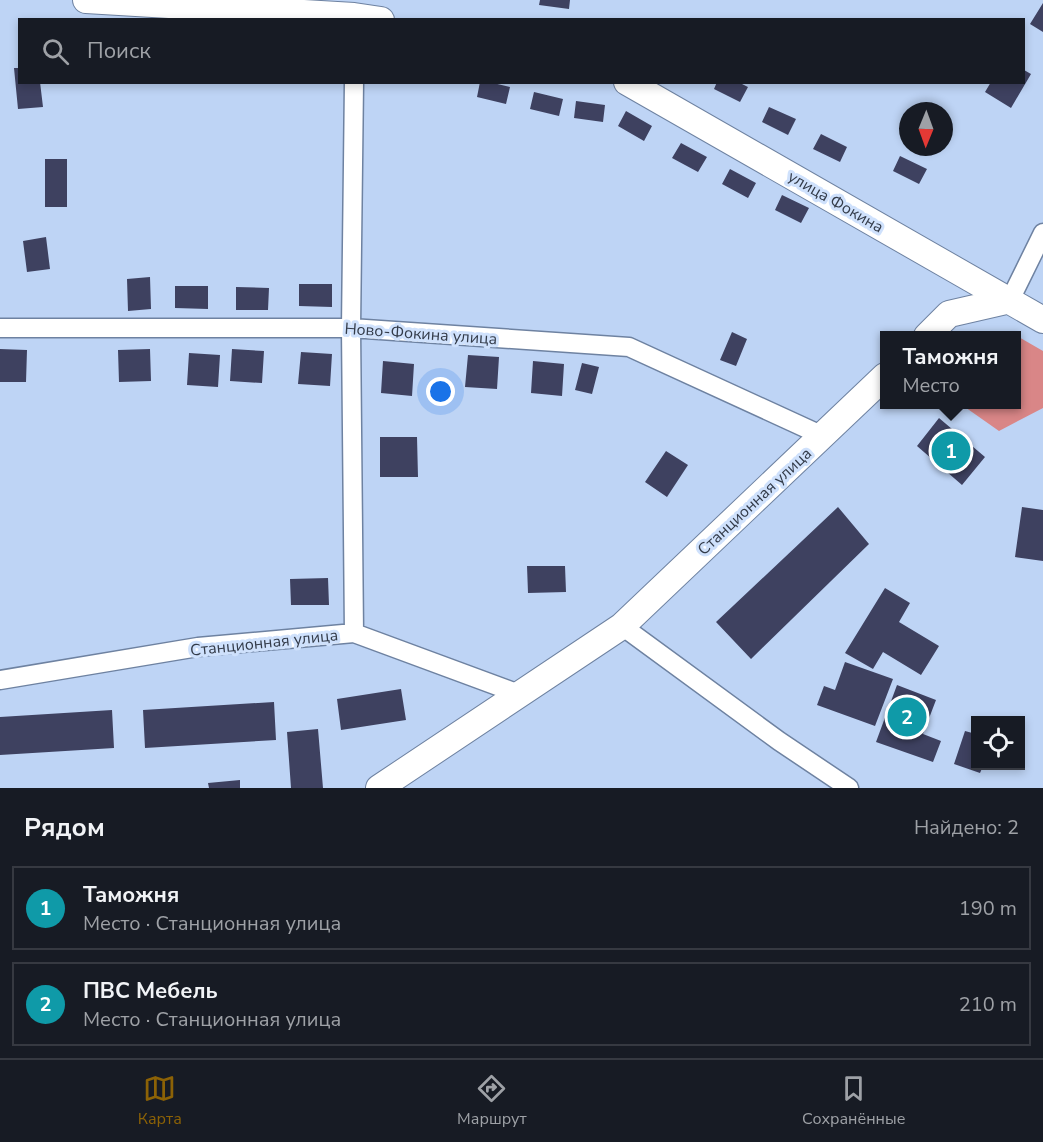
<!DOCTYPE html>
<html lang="ru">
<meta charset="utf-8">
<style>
:root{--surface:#171b24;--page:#242831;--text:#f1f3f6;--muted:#9ea1a6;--line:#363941;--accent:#8c6206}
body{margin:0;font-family:"Nunito Sans",sans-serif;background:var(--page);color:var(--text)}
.controls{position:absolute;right:18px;bottom:18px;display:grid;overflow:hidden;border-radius:0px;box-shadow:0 3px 9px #0003}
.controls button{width:54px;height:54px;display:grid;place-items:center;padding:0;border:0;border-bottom:2px solid var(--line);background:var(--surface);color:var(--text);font:30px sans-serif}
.compass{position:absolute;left:899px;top:102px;width:54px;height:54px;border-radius:50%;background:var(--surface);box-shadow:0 3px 9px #0003;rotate:181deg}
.you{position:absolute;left:441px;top:392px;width:21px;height:21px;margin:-15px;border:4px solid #fff;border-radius:50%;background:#1a73e8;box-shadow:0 0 0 9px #1a73e833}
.badge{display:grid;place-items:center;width:39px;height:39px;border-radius:50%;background:var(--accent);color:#fff;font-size:20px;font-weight:700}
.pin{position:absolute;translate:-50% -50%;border:3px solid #fff;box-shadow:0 2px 6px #0006}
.popup{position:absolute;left:880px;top:331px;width:141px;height:78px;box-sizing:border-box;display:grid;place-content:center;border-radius:0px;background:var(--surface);filter:drop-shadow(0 2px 4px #0005);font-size:20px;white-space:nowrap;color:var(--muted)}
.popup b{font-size:22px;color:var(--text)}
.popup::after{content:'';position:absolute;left:50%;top:100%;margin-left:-12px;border:12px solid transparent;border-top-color:var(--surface)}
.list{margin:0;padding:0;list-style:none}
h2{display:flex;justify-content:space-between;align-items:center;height:78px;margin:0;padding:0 24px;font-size:26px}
h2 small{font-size:20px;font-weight:400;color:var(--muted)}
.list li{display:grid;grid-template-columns:39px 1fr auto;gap:18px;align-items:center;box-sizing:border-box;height:84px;margin:0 12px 12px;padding:0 12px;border:2px solid var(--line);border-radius:0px}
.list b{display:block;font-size:22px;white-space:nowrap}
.list p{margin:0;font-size:20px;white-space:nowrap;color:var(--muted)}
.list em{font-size:20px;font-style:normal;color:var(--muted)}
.icon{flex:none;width:33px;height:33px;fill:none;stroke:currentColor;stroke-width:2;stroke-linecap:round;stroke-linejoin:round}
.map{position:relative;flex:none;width:1043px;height:788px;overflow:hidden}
.search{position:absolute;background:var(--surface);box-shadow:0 3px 9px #0003;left:18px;right:18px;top:18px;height:66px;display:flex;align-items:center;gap:15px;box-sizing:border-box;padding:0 21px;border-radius:0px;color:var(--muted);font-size:22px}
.sheet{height:270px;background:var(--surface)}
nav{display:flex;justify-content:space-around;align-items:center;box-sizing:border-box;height:84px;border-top:2px solid var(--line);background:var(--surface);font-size:16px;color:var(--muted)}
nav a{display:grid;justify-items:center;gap:3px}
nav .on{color:var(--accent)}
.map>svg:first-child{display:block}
</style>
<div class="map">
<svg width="1043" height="788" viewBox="0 0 1043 788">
<rect width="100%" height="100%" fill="#bed4f5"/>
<path fill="#d98687" d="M1017,336l26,15v57l-44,23 -37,-26 55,-1z"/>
<path fill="#3e4160" d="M540,0h30l-1,9 -30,-4z
M1043,3v29l-13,-8z
M14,68h6v14h20l3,25 -25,2z
M1024,70l7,4 -20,34 -26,-16 6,-10h33z
M480,82h9l21,5 -4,17 -29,-7z
M717,82h21l10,5 -8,15 -26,-13z
M534,92l29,7 -4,17 -29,-7z
M576,101l29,4 -2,17 -29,-4z
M769,107l27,12 -8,16 -26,-13z
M626,111l26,15 -8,15 -26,-15z
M821,134l26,13 -7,15 -27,-13z
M681,143l26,14 -9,15 -26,-14z
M900,156l27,13 -8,15 -26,-13z
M45,159h22v48h-22z
M730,169l26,14 -8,15 -26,-14z
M782,195l27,13 -8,15 -26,-13z
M46,237l4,32 -23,3 -4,-31z
M150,277l1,32 -23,2 -1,-32z
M299,284h33v23l-33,-1z
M175,286h33v23l-33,-1z
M236,287l33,1 -1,22h-32z
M732,332l15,7 -11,27 -16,-6z
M0,349l27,1 -1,32h-26z
M150,349l1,32 -32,1 -1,-32z
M232,349l32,2 -2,32 -32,-2z
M301,352l31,2 -2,32 -32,-2z
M189,353l31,2 -2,32 -31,-2z
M468,355l31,2 -2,32 -32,-2z
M383,361l31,3 -2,32 -31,-3z
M533,361l31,3 -2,32 -31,-3z
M582,363l17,4 -7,27 -17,-4z
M939,418l46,39 -23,28 -45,-39z
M380,437h37l1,40h-38z
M666,451l22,14 -21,32 -22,-15z
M838,507l31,37 -118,115 -35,-37z
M1022,507l21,3v51l-28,-4z
M527,566h38l1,26 -38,1z
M328,578l1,27h-38l-1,-26z
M885,588l25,15 -11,19 40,24 -18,29 -38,-23 -10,17 -28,-16z
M845,662l48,17 -18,47 -58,-21 7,-19 11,4z
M897,685l39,15 -13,34 18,7 -8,21 -57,-20z
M401,689l5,31 -65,10 -4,-31z
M274,702l2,38 -131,8 -2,-38z
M112,710l2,38 -114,7v-38z
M318,729l5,59h-32l-4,-56z
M965,731l11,3v32h7l-3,7 -26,-9z
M240,780v8h-31l-1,-5z"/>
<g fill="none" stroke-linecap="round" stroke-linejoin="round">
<defs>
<path id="street" d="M354,82l-3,246 3,305
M1010,300l33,-67
M0,328h351l278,19 194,89
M622,626l157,115 70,47
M0,680l198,-33 156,-14 165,61"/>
<path id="secondary" d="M86,0l268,16 27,4
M627,82l416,238
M927,336l22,-22 61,-14
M379,788l243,-162 263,-250"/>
</defs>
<use href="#street" stroke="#6e82a1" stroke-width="21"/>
<use href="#secondary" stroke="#6e82a1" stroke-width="28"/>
<use href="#street" stroke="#fff" stroke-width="18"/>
<use href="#secondary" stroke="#fff" stroke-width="26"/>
</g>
<g text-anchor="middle" stroke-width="6" stroke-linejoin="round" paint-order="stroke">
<g font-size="16" fill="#333b49" stroke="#cfe1fc">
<text transform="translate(836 201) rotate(30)" y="6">улица Фокина</text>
<text transform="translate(421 333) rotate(4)" y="6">Ново-Фокина улица</text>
<text transform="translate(754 501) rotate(-43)" y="6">Станционная улица</text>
<text transform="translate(264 642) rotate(-6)" y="6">Станционная улица</text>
</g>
</g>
</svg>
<div class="controls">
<button><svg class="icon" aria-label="locate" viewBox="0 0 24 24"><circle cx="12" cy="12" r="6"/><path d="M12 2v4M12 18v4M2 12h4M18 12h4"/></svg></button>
</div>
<svg class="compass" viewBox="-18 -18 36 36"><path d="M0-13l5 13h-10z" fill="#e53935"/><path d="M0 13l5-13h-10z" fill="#9ea1a6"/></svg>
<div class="you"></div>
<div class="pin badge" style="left:951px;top:451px;background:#0f9aa8">1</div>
<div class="popup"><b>Таможня</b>Место</div>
<div class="pin badge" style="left:907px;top:717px;background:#0f9aa8">2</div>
<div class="search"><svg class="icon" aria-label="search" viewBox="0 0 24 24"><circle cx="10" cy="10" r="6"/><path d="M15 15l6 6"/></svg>Поиск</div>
</div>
<section class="sheet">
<h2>Рядом<small>Найдено: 2</small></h2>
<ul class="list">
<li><span class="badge" style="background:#0f9aa8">1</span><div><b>Таможня</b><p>Место · Станционная улица</p></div><em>190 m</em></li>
<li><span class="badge" style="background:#0f9aa8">2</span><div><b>ПВС Мебель</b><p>Место · Станционная улица</p></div><em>210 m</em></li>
</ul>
</section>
<nav>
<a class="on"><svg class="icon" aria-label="map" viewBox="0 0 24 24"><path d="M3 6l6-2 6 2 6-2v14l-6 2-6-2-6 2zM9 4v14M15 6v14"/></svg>Карта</a>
<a><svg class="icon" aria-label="directions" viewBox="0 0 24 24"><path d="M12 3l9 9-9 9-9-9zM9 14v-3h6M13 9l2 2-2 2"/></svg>Маршрут</a>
<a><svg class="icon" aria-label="saved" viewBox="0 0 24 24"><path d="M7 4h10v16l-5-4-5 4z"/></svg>Сохранённые</a>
</nav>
